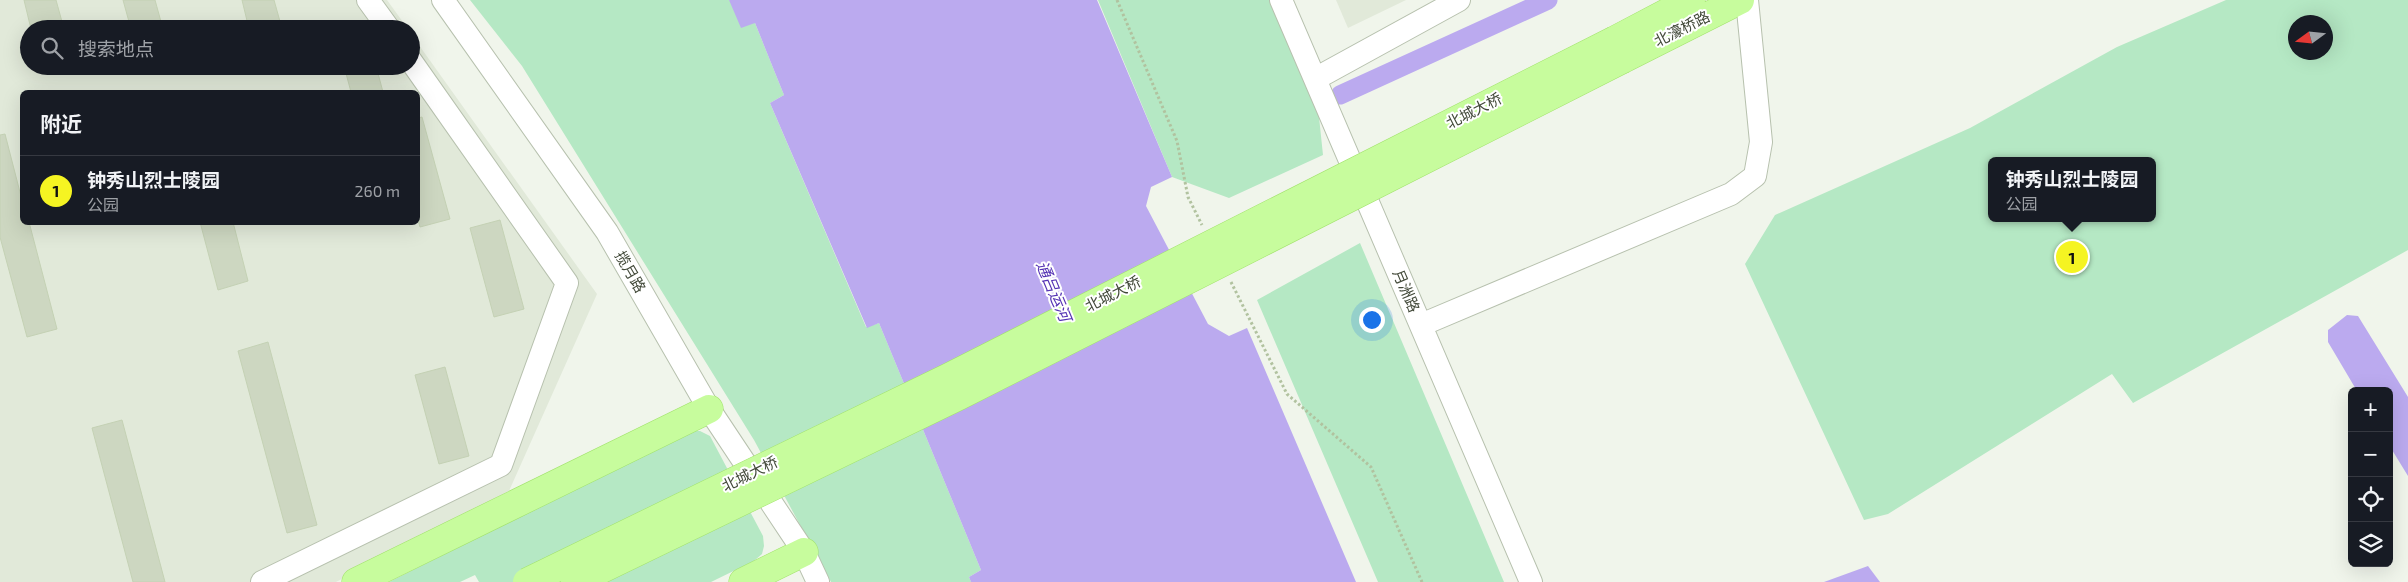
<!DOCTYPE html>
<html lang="zh">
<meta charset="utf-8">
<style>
:root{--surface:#171b24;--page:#20242c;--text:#f1f3f6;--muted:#9ea1a6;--line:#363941;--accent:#f5f422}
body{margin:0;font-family:"Exo 2","Noto Sans SC",sans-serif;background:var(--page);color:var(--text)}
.controls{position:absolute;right:15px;bottom:15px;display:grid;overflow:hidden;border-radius:8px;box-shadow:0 5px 20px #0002}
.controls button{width:45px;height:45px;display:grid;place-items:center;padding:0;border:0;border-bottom:1px solid var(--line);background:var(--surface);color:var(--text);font:25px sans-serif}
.compass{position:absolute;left:2288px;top:15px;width:45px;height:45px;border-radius:50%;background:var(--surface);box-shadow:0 5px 20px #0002;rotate:255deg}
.you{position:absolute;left:1371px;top:319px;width:18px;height:18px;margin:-12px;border:4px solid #fff;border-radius:50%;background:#1a73e8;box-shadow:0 0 0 8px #1a73e833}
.badge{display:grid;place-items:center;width:32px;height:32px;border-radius:50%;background:var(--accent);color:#111;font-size:16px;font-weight:700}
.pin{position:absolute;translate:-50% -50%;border:2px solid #fff;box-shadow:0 1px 5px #0006}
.popup{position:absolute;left:1988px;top:157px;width:168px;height:65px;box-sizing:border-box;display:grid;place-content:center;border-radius:8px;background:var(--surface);filter:drop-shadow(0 1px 4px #0005);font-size:16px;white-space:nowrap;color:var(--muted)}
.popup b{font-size:19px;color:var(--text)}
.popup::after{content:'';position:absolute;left:50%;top:100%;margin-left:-10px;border:10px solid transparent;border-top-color:var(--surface)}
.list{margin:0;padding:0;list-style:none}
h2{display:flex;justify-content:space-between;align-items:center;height:65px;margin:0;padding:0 20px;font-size:21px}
h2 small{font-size:16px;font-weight:400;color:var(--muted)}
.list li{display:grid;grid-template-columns:32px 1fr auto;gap:15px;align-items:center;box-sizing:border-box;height:70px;padding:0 20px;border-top:1px solid var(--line)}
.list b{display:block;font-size:19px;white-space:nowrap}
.list p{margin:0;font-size:16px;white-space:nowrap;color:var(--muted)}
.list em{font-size:16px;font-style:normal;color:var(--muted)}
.icon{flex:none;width:28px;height:28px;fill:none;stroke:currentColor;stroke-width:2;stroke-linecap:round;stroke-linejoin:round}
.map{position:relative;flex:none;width:2408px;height:582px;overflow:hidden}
.search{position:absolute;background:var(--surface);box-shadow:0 5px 20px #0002;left:20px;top:20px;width:400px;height:55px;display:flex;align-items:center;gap:12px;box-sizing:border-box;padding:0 18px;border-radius:28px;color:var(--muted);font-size:19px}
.panel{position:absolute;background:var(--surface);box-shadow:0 5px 20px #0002;left:20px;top:90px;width:400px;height:135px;border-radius:8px}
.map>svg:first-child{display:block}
</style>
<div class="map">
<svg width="2408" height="582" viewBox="0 0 2408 582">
<rect width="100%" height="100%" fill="#f0f5eb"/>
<path fill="#e1e9d9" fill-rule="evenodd" d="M0,0h387l21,29h-379v37h382v-32l186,260 -88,197 -173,91h-336zM22,92h396v130h-396z
M1336,0h70l-58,28z"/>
<path fill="#b5e8c4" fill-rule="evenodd" d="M470,0h259l26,23 29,72 -14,8 96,224 13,-4 102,247 -12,7 2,5h-140l-77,-142 -232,-374z
M1098,0h183l34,79 8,76 -94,43 -57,-21z
M2226,0h182v250l-275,153 -21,-29 -224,140 -24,6 -119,-256 30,-49 195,-87 147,-81zM2326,22v30h-30v-30zM1992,161h160v57h-160z
M1360,243l144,339h-126l-121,-282z
M690,431h10l10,5 53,100 1,10 -2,8 -8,7 -43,21h-232l-4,-7 -15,7h-71z"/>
<path fill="#bbaaef" d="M729,0h368l75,177 -21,10 -5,19 62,118 21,12 18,-8 109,254h-385l-2,-5 12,-7 -102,-247 -12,5 -97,-225 14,-8 -29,-72 -14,5z
M2347,315l11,1 50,81v79l-19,-31v-54h-32l-29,-49v-12z
M1868,566l12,16h-56z"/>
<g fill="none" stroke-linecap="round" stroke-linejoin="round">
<path stroke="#bbaaef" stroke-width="19" d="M1340,95l208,-95"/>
</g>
<path fill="#cdd7c1" stroke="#c4d1b4" d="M24,0h32l8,29h-33z
M123,0h32l8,29h-32z
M242,0h32l7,25 -14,4h-18z
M344,66h32l7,26h-32z
M422,117l28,102 -30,8 -2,-7v-102z
M5,134l17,66v22h7l28,107 -30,8 -27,-100v-102z
M500,220l24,89 -30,8 -24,-89z
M200,222h33l15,59 -30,9z
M268,342l49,183 -30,8 -49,-182z
M445,367l24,89 -30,8 -24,-89z
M122,420l43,162h-32l-41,-154z"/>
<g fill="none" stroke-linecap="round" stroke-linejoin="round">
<defs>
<path id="minor" d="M368,0l21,29
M443,0l164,232 102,177 95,143 14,30
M1281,0l250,582
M1315,79l144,-79
M1421,325l310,-131 24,-18 6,-34 -14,-142
M262,582l239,-117 66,-182 -156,-222"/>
<path id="major" d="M1615,40l76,-40
M1623,59l117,-59
M356,582l353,-173
M743,582l61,-30"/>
</defs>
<use href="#minor" stroke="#b7c1ae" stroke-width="24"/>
<use href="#major" stroke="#a2e26c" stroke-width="29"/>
<path stroke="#b1c29f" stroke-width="3" stroke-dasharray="2.5 2.5" stroke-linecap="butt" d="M1117,0l60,141 11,56 14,28
M1231,282l56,112 84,73 51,115"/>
<use href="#minor" stroke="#fff" stroke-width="22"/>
<use href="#major" stroke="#c7fc9d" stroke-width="28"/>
<defs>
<path id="major-bridge" d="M527,582l422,-205 666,-337
M575,582l384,-186 664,-337"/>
</defs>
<use href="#major-bridge" stroke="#a2e26c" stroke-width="29" stroke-linecap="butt"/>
<use href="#major-bridge" stroke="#c7fc9d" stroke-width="28"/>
</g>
<g text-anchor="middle" stroke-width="4" stroke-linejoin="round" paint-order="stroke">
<g font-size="15" fill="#424939" stroke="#fff">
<text transform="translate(1682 29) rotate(-27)" y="5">北濠桥路</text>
<text transform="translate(1474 111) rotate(-27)" y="5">北城大桥</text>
<text transform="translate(630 272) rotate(60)" y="5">揽月路</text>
<text transform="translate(1406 291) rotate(67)" y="5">月洲路</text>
<text transform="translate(1113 294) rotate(-27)" y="5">北城大桥</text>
<text transform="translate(750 474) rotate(-26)" y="5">北城大桥</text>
</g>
<g font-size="16" font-style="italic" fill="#5533b4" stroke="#fff">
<text transform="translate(1054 291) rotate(67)" y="6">通吕运河</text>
</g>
</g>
</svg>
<div class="controls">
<button>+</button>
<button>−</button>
<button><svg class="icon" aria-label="locate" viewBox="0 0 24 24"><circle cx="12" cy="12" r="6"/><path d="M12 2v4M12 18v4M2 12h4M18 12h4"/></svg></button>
<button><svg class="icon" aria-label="layers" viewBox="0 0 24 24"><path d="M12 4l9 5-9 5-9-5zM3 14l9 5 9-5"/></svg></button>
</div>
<svg class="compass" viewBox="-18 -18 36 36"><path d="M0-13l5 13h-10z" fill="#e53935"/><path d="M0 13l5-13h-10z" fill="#9ea1a6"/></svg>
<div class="you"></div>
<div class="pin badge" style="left:2072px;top:257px">1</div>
<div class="popup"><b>钟秀山烈士陵园</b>公园</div>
<div class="search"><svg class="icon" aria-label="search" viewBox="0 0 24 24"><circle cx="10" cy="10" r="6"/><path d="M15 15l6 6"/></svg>搜索地点</div>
<section class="panel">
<h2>附近<small></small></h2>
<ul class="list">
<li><span class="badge">1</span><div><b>钟秀山烈士陵园</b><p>公园</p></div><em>260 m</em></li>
</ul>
</section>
</div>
